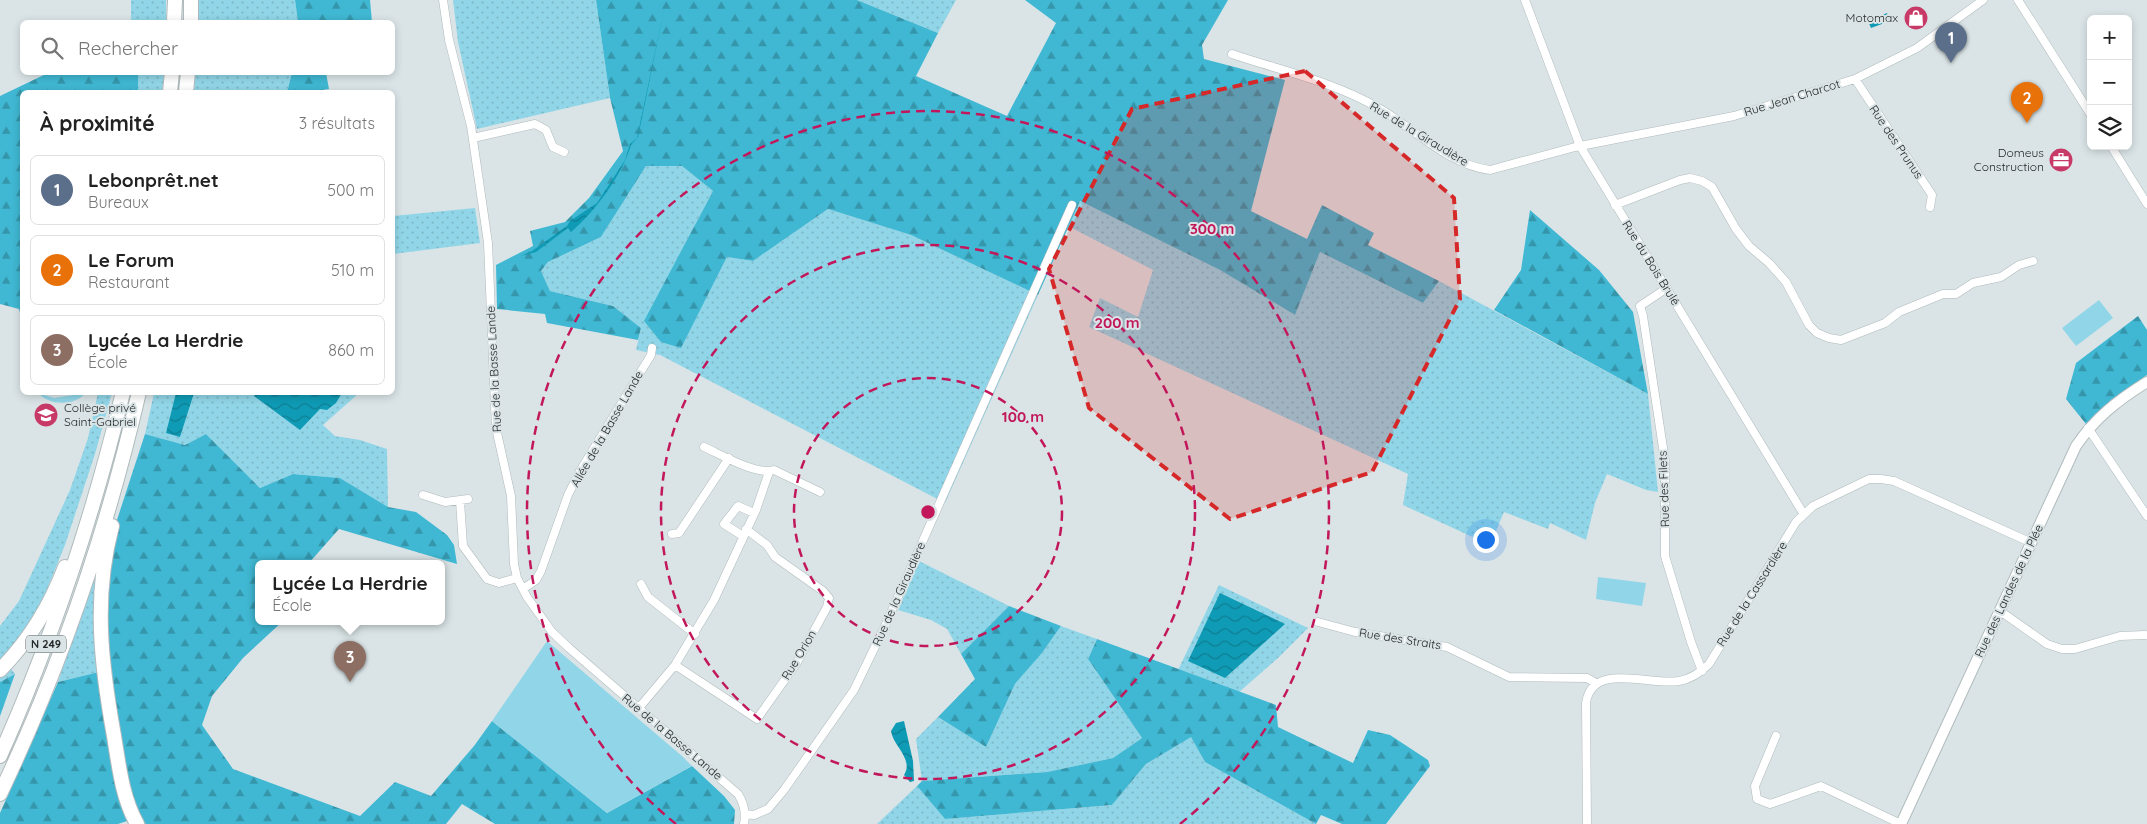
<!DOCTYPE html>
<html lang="fr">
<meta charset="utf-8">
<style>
:root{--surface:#fff;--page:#f2f2f2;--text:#222;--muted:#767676;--line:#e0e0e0;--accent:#c73966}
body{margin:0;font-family:Quicksand,sans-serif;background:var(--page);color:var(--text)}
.controls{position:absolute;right:15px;top:15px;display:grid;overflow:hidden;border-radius:8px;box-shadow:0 2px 8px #0003}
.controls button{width:45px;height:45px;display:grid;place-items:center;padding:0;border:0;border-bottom:1px solid var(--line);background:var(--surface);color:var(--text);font:25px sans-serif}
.you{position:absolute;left:1485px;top:539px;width:18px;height:18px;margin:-12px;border:4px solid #fff;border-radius:50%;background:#1a73e8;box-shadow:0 0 0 8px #1a73e833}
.badge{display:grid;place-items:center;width:32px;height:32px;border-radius:50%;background:var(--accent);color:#fff;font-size:16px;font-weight:700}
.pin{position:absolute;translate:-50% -41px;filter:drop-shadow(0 1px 2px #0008)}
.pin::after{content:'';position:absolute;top:26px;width:18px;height:15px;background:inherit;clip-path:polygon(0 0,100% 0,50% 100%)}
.popup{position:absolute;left:255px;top:560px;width:190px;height:65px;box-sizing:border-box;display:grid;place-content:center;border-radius:8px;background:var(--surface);filter:drop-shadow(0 1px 4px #0005);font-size:16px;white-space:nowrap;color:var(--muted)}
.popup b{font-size:19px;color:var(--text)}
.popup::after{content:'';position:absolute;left:50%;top:100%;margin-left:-10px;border:10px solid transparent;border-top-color:var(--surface)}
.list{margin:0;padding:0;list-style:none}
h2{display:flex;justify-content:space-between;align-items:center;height:65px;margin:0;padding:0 20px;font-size:21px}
h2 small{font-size:16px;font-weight:400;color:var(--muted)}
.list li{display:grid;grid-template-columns:32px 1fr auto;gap:15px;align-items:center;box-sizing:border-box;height:70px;margin:0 10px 10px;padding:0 10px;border:1px solid var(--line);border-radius:8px}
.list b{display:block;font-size:19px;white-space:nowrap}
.list p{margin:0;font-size:16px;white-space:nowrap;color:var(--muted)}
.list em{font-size:16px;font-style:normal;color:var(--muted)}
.icon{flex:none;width:28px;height:28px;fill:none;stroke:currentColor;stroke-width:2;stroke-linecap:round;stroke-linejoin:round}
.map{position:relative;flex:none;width:2147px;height:824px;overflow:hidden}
.search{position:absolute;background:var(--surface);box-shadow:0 2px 8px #0003;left:20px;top:20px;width:375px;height:55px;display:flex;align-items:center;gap:12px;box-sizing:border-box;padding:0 18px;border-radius:8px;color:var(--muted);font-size:19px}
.panel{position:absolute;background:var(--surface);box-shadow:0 2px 8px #0003;left:20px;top:90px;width:375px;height:305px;border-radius:8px}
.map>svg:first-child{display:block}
</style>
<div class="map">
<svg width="2147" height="824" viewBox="0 0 2147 824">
<defs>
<pattern id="grass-dots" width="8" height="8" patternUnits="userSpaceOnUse" patternTransform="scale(1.25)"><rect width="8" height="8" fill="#91d6e8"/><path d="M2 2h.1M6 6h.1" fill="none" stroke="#7db8c7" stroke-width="1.8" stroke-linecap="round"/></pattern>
<pattern id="forest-firs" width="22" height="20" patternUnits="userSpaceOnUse" patternTransform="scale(1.25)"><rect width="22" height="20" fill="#40b8d3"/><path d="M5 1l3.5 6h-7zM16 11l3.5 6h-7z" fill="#3596ab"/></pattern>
<pattern id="water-waves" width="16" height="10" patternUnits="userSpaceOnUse" patternTransform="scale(1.25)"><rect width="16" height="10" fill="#0f9bb5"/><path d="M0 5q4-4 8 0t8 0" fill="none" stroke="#0e7e93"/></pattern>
</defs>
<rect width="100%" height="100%" fill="#dae4e6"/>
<path fill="url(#grass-dots)" d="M131,0h35v22h-35z
M199,0h96l3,22h-100z
M453,0h143l14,98 -133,31 -19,-87z
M857,0h99l-18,33z
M138,73h26l-2,19h-24z
M195,73h97l-5,19h-93z
M646,166h36l31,25 -18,34 -14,122 46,-90 26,4 75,-52 83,26 127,60 -93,208 -285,-148 -24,-5 5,-22 -28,-22 -63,-15 -9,-20 7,-9 53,-25z
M1080,201l140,69 75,45 25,-63 103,51 16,-22 209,113 10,98 -12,-2 -39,-16 -12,29 -9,37 -36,-17 -2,6 -44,-17 -14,33 -87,-40 5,-31 -319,-147 11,-29 38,19 15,-47 -85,-44z
M475,208l5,35 -87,11v-38z
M98,393h14l-17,61 -30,91 -29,71 -33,42 12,16 -15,8v-56l19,-25 51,-111 18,-52z
M154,393h205l-36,32 12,11 25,4 27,9 1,58 -48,-29 -47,-4 -33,14 -54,-54 -21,11 -40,-11z
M115,526l-8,144 -49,12 38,-115z
M919,561l90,45 -48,48 -14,-25 -16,-9 -33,-10z
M1219,585l89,43 -29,29 -41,36 -60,-23z
M1061,626l36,13 -9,20 54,79 -29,20 -66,14 -125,9 -6,-42 22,-22 48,30 29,-63 27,-31z
M1191,736l14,26 111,62h-439l40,-38 28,33 167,-14 34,-41z"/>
<path fill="url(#forest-firs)" d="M295,0h75l2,22h-74z
M596,0h261l81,33 -22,43 91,40 49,-93 -31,-23h203l-26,45 2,14 81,21 -34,131 56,28 15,-34 52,28 -6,12 71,36 -16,22 -103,-51 -25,63 -75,-45 -140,-69 -42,94 -127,-60 -83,-26 -75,52 -26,-4 -46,91 -20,-6 -17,-21 69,-130 -31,-25h-36l-45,71 -53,25 -7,9 9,20 63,15 28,22 -3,12 -91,-17 -2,-9 -48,-5 -1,-44 37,-19 -3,-15 35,-9 24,-24 34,-47 -13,-53z
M50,72l88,1v19h-116v227l-3,-10 -19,-5v-208z
M292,73h34l3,16 -19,3h-23z
M1530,210l69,60 34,42 15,82 -154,-84 27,-40z
M2138,316l9,14v45l-36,25 -25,24 -20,-25 10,-36z
M145,434l40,11 21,-11 54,54 33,-14 47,4 48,29 28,5 31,23 7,10 3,19 -118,-35 -30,34h-50v58h24l-40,37 -31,38 -10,29 31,44 127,47 35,-34 36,14 43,-50 18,-25 115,92 85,-47 32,30 11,14 -1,14h-239l-33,-20 -16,20h-300l-7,-7 -21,7h-118v-11l58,-131 49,-12 -1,-83 9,-61z
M1009,606l52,20 -19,27 -27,31 -29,63 -48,-30 37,-38 -14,-25z
M1097,639l179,66 2,22 75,36 15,-33 22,5 38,25 2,6 -44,58h-44l-21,-9 -5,9 -111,-62 -14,-25 -45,27 -34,41 -167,14 -28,-33 5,-5 125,-9 66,-14 29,-20 -54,-79z
M15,674l-15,42v-34z"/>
<path fill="#91d6e8" d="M2099,300l14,18 -37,28 -14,-18z
M38,393l16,5 32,-5c-12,13 -36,13 -48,0z
M1598,577l48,6 -4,23 -46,-7z
M547,641l135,115 10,10 -85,47 -115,-92z"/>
<path fill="url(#water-waves)" d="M666,0l-28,137 -7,8c-9,30 -36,67 -60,87l-3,-4 -32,24 -15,4 11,-5 35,-25 3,-5 27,-18 28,-43 5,-16 7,-6z
M1887,13l3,8 -19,7 -3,-7z
M256,392h86v1l-6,10 -9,7 -7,-1 -20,21 -46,-34z
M176,393h18l-14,44 -14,-4z
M1220,593l65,31 -60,54 -37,-17z
M904,721l9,40 1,20 -4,1 -6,-7c10,-16 -11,-29 -13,-44l5,-8z"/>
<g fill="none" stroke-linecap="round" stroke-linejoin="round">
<defs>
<path id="street" d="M443,0l6,40 22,86 17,117 8,185 15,68 3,68 3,14 10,19 25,35 17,16 169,146c6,9 8,19 6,30
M1525,0l55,146 223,367
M2018,0l73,115
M1232,54c47,16 99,27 143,52 37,20 72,59 115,64l85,-23 159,-31 121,-37 62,-31 66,-48
M1855,79l77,116 -2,12
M473,138l62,-14 11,6 7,17 11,5
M2111,146l36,58
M1615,205l65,-25 10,-2 12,3 10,6 24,42 13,17 20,17 17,19 23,43 8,8 12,5 12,2 44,-17 14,-11 44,-18h13l17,-11 28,-6 18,-12 14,-4
M1667,288l-27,18 3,10 22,145v95l26,86 11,29
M2088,428l59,88
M704,447c16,7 53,29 70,23l46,22
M423,495l22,7 23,-3
M460,501l3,45 24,33 12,4 18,-5
M672,534l7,-1 50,-75
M743,536l-19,-12 14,-18 16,7
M641,584l7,13 47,37
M523,589l13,-9 5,-9 27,-76 12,-24 71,-116 1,-7
M2000,611l47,33 15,5h13l45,-13 25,-1
M1318,622l37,10 92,15 62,30 78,1 9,5
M675,665l82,54 39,-55 31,-57 2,-9 -6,-7 -48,-34 -8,-12 -21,-16
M638,709l37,-44 39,-65 42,-90 13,-38
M1776,736l-21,50 2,13 13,5 51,-18 80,38
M745,814l9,1 14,-6 16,-19 70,-100 31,-64 187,-421
M1587,824l-1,-121c6,-42 64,-17 93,-22 12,-2 21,-8 30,-17l87,-142 17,-16 56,-27h12l13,2 138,62"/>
<path id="secondary" d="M1901,824l175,-378c19,-28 42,-46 71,-64"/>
<path id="highway" d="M174,22l1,-22
M191,22v-22
M170,92l2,-20
M186,92l2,-20
M112,526c-19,71 -11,138 2,210 5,30 8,61 23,88
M0,670c30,-30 50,-64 65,-103
M0,756c52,-117 93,-239 123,-364
M0,794c61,-128 107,-263 139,-402"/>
</defs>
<use href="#street" stroke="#b0babc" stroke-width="9"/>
<use href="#secondary" stroke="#b0babc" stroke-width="12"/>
<use href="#highway" stroke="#b0babc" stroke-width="16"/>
<use href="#street" stroke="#fff" stroke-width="8"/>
<use href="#secondary" stroke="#fff" stroke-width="10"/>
<use href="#highway" stroke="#fff" stroke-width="14"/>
</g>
<path fill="#d62828" fill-opacity="0.2" stroke="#d62828" stroke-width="4" stroke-dasharray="10 6" stroke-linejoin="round" d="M1305,71l149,127 6,101 -88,173 -142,47 -141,-111 -40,-139 83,-160z"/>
<g fill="none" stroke="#c2185b" stroke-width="2.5" stroke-dasharray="9 6">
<circle cx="928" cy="512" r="134"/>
<circle cx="928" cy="512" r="267"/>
<path d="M676 824A401 401 0 1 1 1180 824"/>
</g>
<defs>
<symbol id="shop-disc" viewBox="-11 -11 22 22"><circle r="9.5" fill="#c73966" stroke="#dae4e6"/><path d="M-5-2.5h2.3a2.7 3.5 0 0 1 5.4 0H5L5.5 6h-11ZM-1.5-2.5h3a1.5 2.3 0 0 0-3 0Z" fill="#fff"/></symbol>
<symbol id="office-disc" viewBox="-11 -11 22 22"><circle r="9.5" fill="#c73966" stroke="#dae4e6"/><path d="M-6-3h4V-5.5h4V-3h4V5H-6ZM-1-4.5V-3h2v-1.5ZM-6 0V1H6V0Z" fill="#fff"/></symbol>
<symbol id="school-disc" viewBox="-11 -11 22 22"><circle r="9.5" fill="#c73966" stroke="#dae4e6"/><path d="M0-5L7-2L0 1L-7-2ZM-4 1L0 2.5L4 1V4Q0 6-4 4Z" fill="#fff"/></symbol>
</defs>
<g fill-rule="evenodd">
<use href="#shop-disc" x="1902" y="4" width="28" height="28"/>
<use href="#office-disc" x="2047" y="146" width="28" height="28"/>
<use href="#school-disc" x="32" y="401" width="28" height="28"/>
</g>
<g text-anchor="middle" stroke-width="4" stroke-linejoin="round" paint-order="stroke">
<rect fill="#dae4e6" stroke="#5b6061" stroke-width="1" x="26" y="635.5" width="40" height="17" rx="4"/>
<g font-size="11" font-weight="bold" fill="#242728">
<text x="46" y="648">N 249</text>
</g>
<g font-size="12" fill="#242728" stroke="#dae4e6" text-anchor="end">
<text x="1898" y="22">Motomax</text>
<text x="2044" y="157">Domeus<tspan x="2044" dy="14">Construction</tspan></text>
<text x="64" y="412" text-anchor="start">Collège privé<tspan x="64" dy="14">Saint-Gabriel</tspan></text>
</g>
<g font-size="12" fill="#242728" stroke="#dae4e6">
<text transform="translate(1792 98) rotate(-17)" y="4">Rue Jean Charcot</text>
<text transform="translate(1419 134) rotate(31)" y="4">Rue de la Giraudière</text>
<text transform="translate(1896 142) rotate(56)" y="4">Rue des Prunus</text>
<text transform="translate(1651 263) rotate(58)" y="4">Rue du Bois Brulé</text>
<text transform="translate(494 369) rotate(-93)" y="4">Rue de la Basse Lande</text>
<text transform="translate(607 429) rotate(-60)" y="4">Allée de la Basse Lande</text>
<text transform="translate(1664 489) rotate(-92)" y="4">Rue des Filets</text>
<text transform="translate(2009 591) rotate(-65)" y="4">Rue des Landes de la Plée</text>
<text transform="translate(899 594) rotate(-66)" y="4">Rue de la Giraudière</text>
<text transform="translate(1752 594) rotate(-58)" y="4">Rue de la Cassardière</text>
<text transform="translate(1400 639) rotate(9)" y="4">Rue des Straits</text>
<text transform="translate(799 655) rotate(-59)" y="4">Rue Orion</text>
<text transform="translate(672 737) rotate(40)" y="4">Rue de la Basse Lande</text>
</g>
</g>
<circle cx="928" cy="512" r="8" fill="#c2185b" stroke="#dae4e6" stroke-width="2.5"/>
<g font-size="15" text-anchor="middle" font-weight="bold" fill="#c2185b" stroke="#dae4e6" stroke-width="4" stroke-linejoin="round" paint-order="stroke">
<text x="1212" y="234">300 m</text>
<text x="1117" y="328">200 m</text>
<text x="1023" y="422">100 m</text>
</g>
</svg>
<div class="controls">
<button>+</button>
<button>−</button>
<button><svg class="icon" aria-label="layers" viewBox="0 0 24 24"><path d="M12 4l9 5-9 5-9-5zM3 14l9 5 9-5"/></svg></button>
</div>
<div class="you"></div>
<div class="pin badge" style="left:1951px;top:63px;background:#5c6f8a">1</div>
<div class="pin badge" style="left:2027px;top:123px;background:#e8710a">2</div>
<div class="pin badge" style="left:350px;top:682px;background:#8d6e63">3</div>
<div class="popup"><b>Lycée La Herdrie</b>École</div>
<div class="search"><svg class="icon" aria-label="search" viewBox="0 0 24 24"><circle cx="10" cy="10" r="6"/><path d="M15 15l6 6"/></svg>Rechercher</div>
<section class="panel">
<h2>À proximité<small>3 résultats</small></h2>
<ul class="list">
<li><span class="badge" style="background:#5c6f8a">1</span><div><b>Lebonprêt.net</b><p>Bureaux</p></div><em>500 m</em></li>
<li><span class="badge" style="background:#e8710a">2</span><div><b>Le Forum</b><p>Restaurant</p></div><em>510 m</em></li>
<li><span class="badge" style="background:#8d6e63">3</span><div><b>Lycée La Herdrie</b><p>École</p></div><em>860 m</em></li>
</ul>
</section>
</div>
